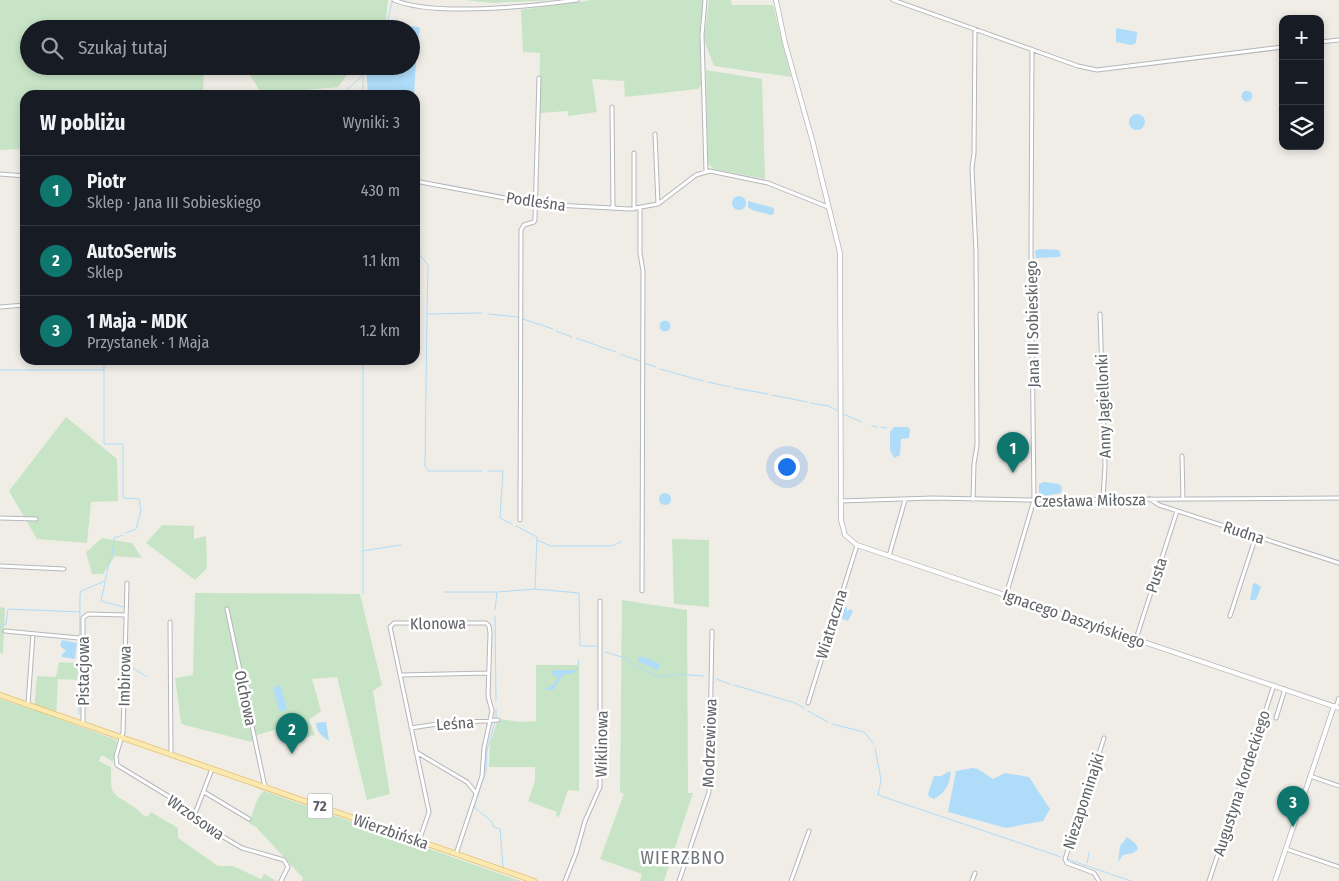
<!DOCTYPE html>
<html lang="pl">
<meta charset="utf-8">
<style>
:root{--surface:#171b24;--page:#242831;--text:#f1f3f6;--muted:#9ea1a6;--line:#363941;--accent:#0f766e}
body{margin:0;font-family:"Fira Sans Condensed",sans-serif;background:var(--page);color:var(--text)}
.controls{position:absolute;right:15px;top:15px;display:grid;overflow:hidden;border-radius:10px;box-shadow:0 2px 8px #0003}
.controls button{width:45px;height:45px;display:grid;place-items:center;padding:0;border:0;border-bottom:1px solid var(--line);background:var(--surface);color:var(--text);font:25px sans-serif}
.you{position:absolute;left:786px;top:466px;width:18px;height:18px;margin:-12px;border:4px solid #fff;border-radius:50%;background:#1a73e8;box-shadow:0 0 0 8px #1a73e833}
.badge{display:grid;place-items:center;width:32px;height:32px;border-radius:50%;background:var(--accent);color:#fff;font-size:16px;font-weight:700}
.pin{position:absolute;translate:-50% -41px;filter:drop-shadow(0 1px 2px #0008)}
.pin::after{content:'';position:absolute;top:26px;width:18px;height:15px;background:inherit;clip-path:polygon(0 0,100% 0,50% 100%)}
.list{margin:0;padding:0;list-style:none}
h2{display:flex;justify-content:space-between;align-items:center;height:65px;margin:0;padding:0 20px;font-size:21px}
h2 small{font-size:16px;font-weight:400;color:var(--muted)}
.list li{display:grid;grid-template-columns:32px 1fr auto;gap:15px;align-items:center;box-sizing:border-box;height:70px;padding:0 20px;border-top:1px solid var(--line)}
.list b{display:block;font-size:19px;white-space:nowrap}
.list p{margin:0;font-size:16px;white-space:nowrap;color:var(--muted)}
.list em{font-size:16px;font-style:normal;color:var(--muted)}
.icon{flex:none;width:28px;height:28px;fill:none;stroke:currentColor;stroke-width:2;stroke-linecap:round;stroke-linejoin:round}
.map{position:relative;flex:none;width:1339px;height:881px;overflow:hidden}
.search{position:absolute;background:var(--surface);box-shadow:0 2px 8px #0003;left:20px;top:20px;width:400px;height:55px;display:flex;align-items:center;gap:12px;box-sizing:border-box;padding:0 18px;border-radius:28px;color:var(--muted);font-size:19px}
.panel{position:absolute;background:var(--surface);box-shadow:0 2px 8px #0003;left:20px;top:90px;width:400px;height:275px;border-radius:15px}
.map>svg:first-child{display:block}
</style>
<div class="map">
<svg width="1339" height="881" viewBox="0 0 1339 881">
<rect width="100%" height="100%" fill="#f0ede7"/>
<path fill="#c7e5c6" d="M0,0h388l-3,29h-356v37h175l-1,29h-178v54l-25,1z
M465,0h88l-61,3z
M592,0h111l-3,29 1,56 -3,4 -73,8 -1,-16 -32,-2 5,33 -29,4v-5l-29,2 1,-60 -17,-1 -2,-42z
M709,0h22l1,5h41l18,72 -77,-11 -10,-26z
M244,66h109l-15,21 -76,7z
M706,70l56,9 3,100 -51,-10 -6,-5z
M66,417l51,42 1,42 -27,1 -4,41 -50,-4 -28,-48z
M162,525l32,1v13l12,-3 1,32 -12,12 -49,-37z
M102,538l30,5 10,15 -27,-2 -12,18h-11l-6,-22z
M672,539l37,1v67l-35,-3z
M195,593l165,1 22,91 -9,6 17,103 -23,6 -30,-123 -25,2 9,32 -12,9 6,15 -8,2 -26,-9 -24,7 -6,7 -70,-18 -6,-46 18,-3z
M622,600l65,10 1,183h5l-29,88h-24l2,-7 -42,-15 24,-65 -4,-2z
M0,607l5,1 -2,46 -3,-1z
M59,662l19,1v17l-20,-1 -2,39 61,22 -4,22 -9,-6h-3l-2,5 12,6c0,30 -1,24 23,40 5,3 7,8 13,10l4,-5 27,16v10l40,28h15l28,13 3,-5 13,7h-277v-182l34,11 3,-34 19,1z
M536,665h43v126l-11,-1 -9,27 -3,-1 1,-4 -29,-11 7,-20v-14h-46l1,-24 8,-24 23,3 15,-1z
M264,791l231,81 26,9h-219l1,-3 -47,-51 -7,-4c5,-10 6,-25 15,-32z"/>
<path fill="#aedcf9" d="M394,24l25,3 1,2 -3,15 -3,51h-46l-2,-29h45v-37h-18z
M1116,28l21,4 -1,11 -5,2 -15,-3z
M1241.5 96a5.5 5.5 0 1 1 11 0a5.5 5.5 0 1 1-11 0Z
M1129 122a8 8 0 1 1 16 0a8 8 0 1 1-16 0Z
M732 203a7 7 0 1 1 14 0a7 7 0 1 1-14 0Z
M748,201l26,7v6l-4,1c-8,-4 -16,-2 -22,-8z
M1039,249l20,1 2,5 -2,2 -23,1 -1,-7z
M659.5 326a5.5 5.5 0 1 1 11 0a5.5 5.5 0 1 1-11 0Z
M894,427h13l3,2 -1,9 -8,1 -1,16 -6,3 -4,-8v-18z
M1044,482l15,2 3,3 -1,6 -16,3 -6,-2v-10z
M659 499a6 6 0 1 1 12 0a6 6 0 1 1-12 0Z
M1256,583l5,4 -5,13h-6l3,-16z
M844,606l3,1v5l3,-3 3,2 -5,10 -9,-4z
M62,640l15,3 -2,16 -13,-2v-3l4,-3 -6,-5z
M643,657l15,6 2,2 -2,5 -19,-8 -2,-4z
M553,670h24l-3,3 -11,2 -10,15h-7v-2l6,-2 5,-6v-4l-5,-1z
M280,685l7,24 -7,3 -7,-24z
M324,722h2l3,19c-8,-6 -12,-8 -13,-18z
M973,768l5,1 15,10 12,-6 24,4 21,32 -7,12 -37,7 -58,-16 8,-41z
M948,772h3c-1,12 -6,21 -17,27l-5,-2 -1,-3 6,-18h7z
M1127,837l9,7 2,5 -5,4 -10,2 -5,7 2,-16z"/>
<g fill="none" stroke-linecap="round" stroke-linejoin="round">
<path stroke="#aedcf9" stroke-width="1" d="M386,29l6,-27
M363,66v29
M341,95l22,-20
M415,249l13,16 -1,49 55,-1
M427,314l-2,152 3,5h54
M489,314l29,3
M523,319l30,10
M556,331l16,6
M576,338l40,14
M620,354l20,7
M104,360v84h19v54l16,1 2,12 -5,18 -10,4
M644,363l12,4
M660,369l43,12
M0,370h104
M708,382l22,5
M734,388l34,6
M772,395l35,7
M810,403l19,3 9,5
M843,414l19,8
M872,426l5,1
M881,427l6,1
M488,471h15l-3,47 12,6
M537,540l14,6h60l10,-4
M362,551l39,-6
M112,556l2,-18 9,-3
M105,582l-4,19 22,6
M535,589l44,4 1,53h17
M444,592h52
M363,594v-234
M495,610l2,-18 38,-3 2,-52 -21,-11
M495,616l1,85
M0,626l6,-2 2,-15 72,3
M605,652l20,6 7,5
M127,664l20,13
M635,665l22,12 16,-2
M577,670l2,-10
M677,674l26,2
M716,679l14,5
M734,685l61,18 9,5
M808,711l20,11
M79,714l1,-120 1,-3 24,-10 5,-21
M496,718v-9
M495,722l-8,28 -1,21 -12,36 17,14 3,6 6,2 3,38
M832,724l32,8 9,11
M875,748l6,32 -3,15 183,62
M1067,859l64,22
M1087,863l2,-10"/>
<defs>
<path id="minor" d="M394,0c40,17 140,6 183,0
M705,0l-3,35 4,136
M893,0l185,66 19,4 186,-23
M1320,42l19,-2
M612,107l1,101
M655,134l3,70
M634,153v56
M0,174l25,2
M415,181l122,23 93,5 28,-5 38,-29 14,-4 58,12 60,24
M640,208v45l3,18 -1,320
M0,307l25,-2
M1100,314l5,152 -2,32
M1182,456l1,43
M1150,499l9,6 180,58
M973,500l1,-36 3,-19 -1,-193 -4,-84 2,-15 1,-124
M840,501l93,-3 95,2 311,-2
M0,518l36,1
M520,520l1,-290 3,-5 10,-3 1,-3 4,-141
M889,556l16,-56
M0,566l64,3
M127,583l-4,149 -7,24 1,9 51,31 25,23 49,29 42,12 4,7 -7,14
M1006,595l28,-95 -3,-251 1,-200
M227,609l38,178
M1230,616l26,-80
M170,622l1,132
M5,631l74,7
M1136,639l41,-128
M401,675l87,-2
M808,703l49,-158
M28,704l5,-70
M1336,707l3,-9
M1276,718l9,-29
M83,724v-106l5,-4 37,1
M411,728l26,-4 61,-4
M416,752l51,30 9,11
M1310,776l29,10
M204,792l45,27
M193,819l19,-50
M419,841l10,-29 -39,-185 4,-4h92l3,3 1,7 -2,63 4,15 -8,37 -2,28 -26,78
M1286,849l53,18
M565,881l11,-28 9,-32 15,-34v-186
M679,881l30,-89 3,-161
M791,881l18,-50
M972,881l3,-8
M1099,881l-5,-8 -27,-10 -2,-4 39,-121
M1209,881l65,-196"/>
<path id="tertiary" d="M776,0l9,43 28,100 27,110 1,267 4,15 12,10 482,163
M1275,881l59,-175"/>
<path id="primary" d="M0,695l534,186"/>
</defs>
<use href="#minor" stroke="#b4b7bb" stroke-width="5"/>
<use href="#tertiary" stroke="#b4b7bb" stroke-width="5.5"/>
<use href="#primary" stroke="#e8bd68" stroke-width="6"/>
<use href="#minor" stroke="#fff" stroke-width="3"/>
<use href="#tertiary" stroke="#fff" stroke-width="4"/>
<use href="#primary" stroke="#faeab2" stroke-width="4.5"/>
</g>
<g text-anchor="middle" stroke-width="5" stroke-linejoin="round" paint-order="stroke">
<rect fill="#fff" stroke="#8f9194" stroke-width="1" x="307.5" y="793.5" width="25" height="25" rx="4"/>
<g font-size="15" font-weight="bold" fill="#5f6266">
<text x="320" y="811">72</text>
</g>
<g font-size="16" fill="#5f6266" stroke="#fff">
<text transform="translate(536 201) rotate(8)" y="6">Podleśna</text>
<text transform="translate(1032 324) rotate(-91)" y="6">Jana III Sobieskiego</text>
<text transform="translate(1103 406) rotate(-92)" y="6">Anny Jagiellonki</text>
<text transform="translate(1090 500) rotate(-1)" y="6">Czesława Miłosza</text>
<text transform="translate(1244 532) rotate(18)" y="6">Rudna</text>
<text transform="translate(1156 575) rotate(-72)" y="6">Pusta</text>
<text transform="translate(1074 618) rotate(19)" y="6">Ignacego Daszyńskiego</text>
<text transform="translate(438 623) rotate(-1)" y="6">Klonowa</text>
<text transform="translate(831 624) rotate(-73)" y="6">Wiatraczna</text>
<text transform="translate(83 671) rotate(-90)" y="6">Pistacjowa</text>
<text transform="translate(124 676) rotate(-89)" y="6">Imbirowa</text>
<text transform="translate(246 698) rotate(78)" y="6">Olchowa</text>
<text transform="translate(455 723) rotate(-4)" y="6">Leśna</text>
<text transform="translate(709 743) rotate(-88)" y="6">Modrzewiowa</text>
<text transform="translate(601 744) rotate(-89)" y="6">Wiklinowa</text>
<text transform="translate(1241 783) rotate(-72)" y="6">Augustyna Kordeckiego</text>
<text transform="translate(1083 801) rotate(-72)" y="6">Niezapominajki</text>
<text transform="translate(196 817) rotate(35)" y="6">Wrzosowa</text>
<text transform="translate(391 831) rotate(19)" y="6">Wierzbińska</text>
</g>
<g font-size="18" letter-spacing="1" fill="#707478" stroke="#fff">
<text x="683" y="864">WIERZBNO</text>
</g>
</g>
</svg>
<div class="controls">
<button>+</button>
<button>−</button>
<button><svg class="icon" aria-label="layers" viewBox="0 0 24 24"><path d="M12 4l9 5-9 5-9-5zM3 14l9 5 9-5"/></svg></button>
</div>
<div class="you"></div>
<div class="pin badge" style="left:1013px;top:473px">1</div>
<div class="pin badge" style="left:292px;top:754px">2</div>
<div class="pin badge" style="left:1293px;top:827px">3</div>
<div class="search"><svg class="icon" aria-label="search" viewBox="0 0 24 24"><circle cx="10" cy="10" r="6"/><path d="M15 15l6 6"/></svg>Szukaj tutaj</div>
<section class="panel">
<h2>W pobliżu<small>Wyniki: 3</small></h2>
<ul class="list">
<li><span class="badge">1</span><div><b>Piotr</b><p>Sklep · Jana III Sobieskiego</p></div><em>430 m</em></li>
<li><span class="badge">2</span><div><b>AutoSerwis</b><p>Sklep</p></div><em>1.1 km</em></li>
<li><span class="badge">3</span><div><b>1 Maja - MDK</b><p>Przystanek · 1 Maja</p></div><em>1.2 km</em></li>
</ul>
</section>
</div>
